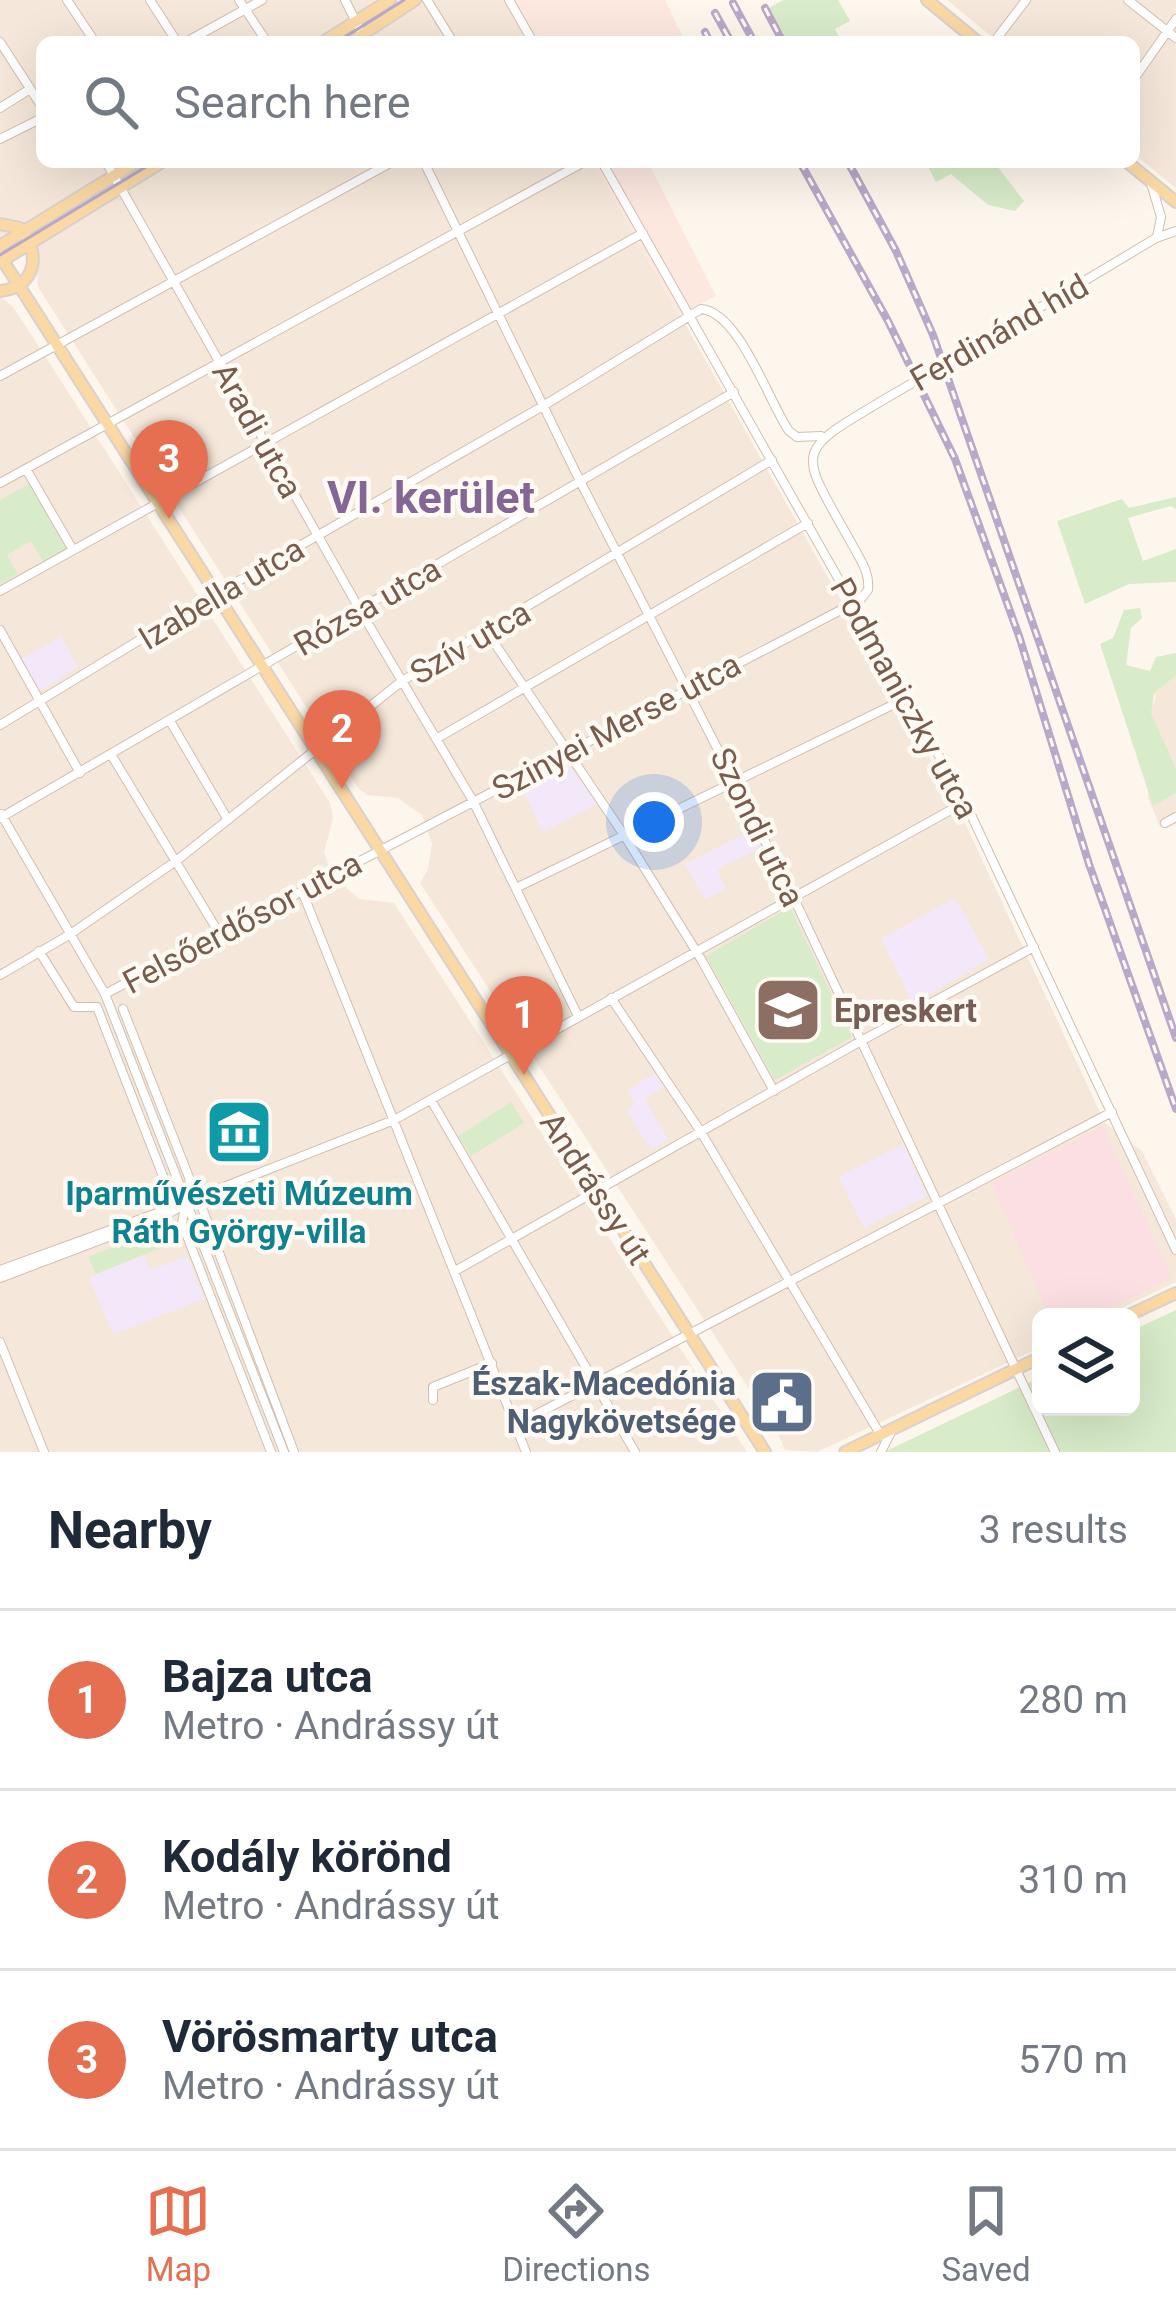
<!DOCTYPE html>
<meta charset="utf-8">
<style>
:root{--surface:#fff;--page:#f2f2f3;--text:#1f2937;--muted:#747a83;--line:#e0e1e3;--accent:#e76f51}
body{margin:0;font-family:Roboto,sans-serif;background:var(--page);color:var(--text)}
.controls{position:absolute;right:36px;bottom:36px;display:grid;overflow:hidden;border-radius:18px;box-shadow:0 12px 48px #0002}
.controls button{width:108px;height:108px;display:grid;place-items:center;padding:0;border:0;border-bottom:3px solid var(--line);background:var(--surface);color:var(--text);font:60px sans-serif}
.you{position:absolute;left:654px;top:822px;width:42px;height:42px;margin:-30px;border:9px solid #fff;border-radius:50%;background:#1a73e8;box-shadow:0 0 0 18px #1a73e833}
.badge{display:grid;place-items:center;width:78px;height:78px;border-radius:50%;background:var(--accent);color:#fff;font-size:39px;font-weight:700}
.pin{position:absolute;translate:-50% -99px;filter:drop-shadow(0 3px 6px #0008)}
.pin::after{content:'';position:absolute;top:63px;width:42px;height:36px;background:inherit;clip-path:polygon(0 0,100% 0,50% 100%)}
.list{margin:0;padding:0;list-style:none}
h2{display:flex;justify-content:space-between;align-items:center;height:156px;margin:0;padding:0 48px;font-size:51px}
h2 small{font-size:39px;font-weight:400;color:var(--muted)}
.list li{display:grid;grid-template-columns:78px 1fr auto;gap:36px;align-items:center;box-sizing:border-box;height:180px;padding:0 48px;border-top:3px solid var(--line)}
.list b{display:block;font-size:45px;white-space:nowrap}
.list p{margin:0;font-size:39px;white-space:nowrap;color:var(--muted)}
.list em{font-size:39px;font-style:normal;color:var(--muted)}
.icon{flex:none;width:66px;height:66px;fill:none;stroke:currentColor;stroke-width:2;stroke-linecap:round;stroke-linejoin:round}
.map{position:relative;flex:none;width:1176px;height:1452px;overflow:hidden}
.search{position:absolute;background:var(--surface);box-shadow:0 12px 48px #0002;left:36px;right:36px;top:36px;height:132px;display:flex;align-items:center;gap:30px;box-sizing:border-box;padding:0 42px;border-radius:18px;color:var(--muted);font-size:45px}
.sheet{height:696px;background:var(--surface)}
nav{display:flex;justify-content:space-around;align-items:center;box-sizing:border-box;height:168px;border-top:3px solid var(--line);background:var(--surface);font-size:33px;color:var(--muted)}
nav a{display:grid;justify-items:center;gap:6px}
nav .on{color:var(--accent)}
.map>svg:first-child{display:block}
</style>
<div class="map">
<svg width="1176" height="1452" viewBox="0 0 1176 1452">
<rect width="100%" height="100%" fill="#fdf6ec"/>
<path fill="#f5e8da" d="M0,0h504l23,42h-485v120h552l364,646 147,315 37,28 34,68v63l-73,35h-62v30l-224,105 -32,-2 -8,-18 -357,-549 8,-14 4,-25 -10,-29 -24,-17 -31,-3 -9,-7 -320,-501 -2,-41 -11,-19 -25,15z
M947,0h229v188l-42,-34v-112h-136z
M0,296l13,11 27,41 290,455 3,15 -9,35 8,22 27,24 35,4 353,549h-747z
M1176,676v144l-16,7 -12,-29 1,-85 7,-15 -2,-5z"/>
<path fill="#fde8e0" d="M504,0h161l20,42h-158z
M594,162h54l68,134 -38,19z"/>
<path fill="#f3e8fa" d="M61,637l17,30 -40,25 -18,-32z
M565,759l32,45 -54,28 -24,-50z
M753,830l9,17 -45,22 9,20 -21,10 -20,-35z
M955,898l34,61 -76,45 -32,-65z
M654,1073l10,14 -19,12 23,41 -17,10 -25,-40 9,-6 -8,-13z
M903,1144l24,52 -63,32 -25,-51z
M144,1255l6,15 37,-14 17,43 -91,35 -24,-57z"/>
<path fill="#fbdfe3" d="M1103,1126l68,150 -28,17 -57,24h-36l-59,-134z"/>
<path fill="#d8ecc9" d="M783,0h55l12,21 -15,8 6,13h-53l-19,-34z
M926,162h68l30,39 -9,10 -27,-6 -37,-31 -15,8z
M29,484l38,66 -23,13 -13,-22 -24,14 11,19 -18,10v-84z
M1176,497v12l-5,-3 -43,12 15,43 33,-12v33l-47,2 -44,20 -28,-83 65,-22 7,9z
M1140,608l2,10 -11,10 -5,37 24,6 6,-14 20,-4v23l-22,17 -3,20 25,56v24l-23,13 -53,-162 13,-6 11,-28z
M790,907l62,130 -77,43 -69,-124z
M511,1102l13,21 -53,33 -13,-20z
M163,1228l6,2 6,12 -79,32 -8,-17z
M1176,1310v142h-292l157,-75v30h90v-76z"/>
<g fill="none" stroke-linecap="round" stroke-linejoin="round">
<defs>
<path id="minor" d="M67,0l28,42
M150,0l27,42
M239,0l28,42
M345,0l21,42
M427,0l26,42
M509,0l24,42
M1128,0l48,38
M0,42l42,65
M186,42l76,-42
M994,42l32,-42
M1134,79l42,-60
M0,108l30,-19
M0,139l42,-21
M106,162l254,448 113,191 105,215
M424,162l156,319 210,409 265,562
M602,162l363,640 211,448
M1151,183l10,34 -4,20
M959,356l197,-118 20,-7
M0,376l392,-214
M26,469l47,81
M0,483l584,-321
M0,591l643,-358
M0,630l80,143
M487,632l137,203 77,124 73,132
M170,721l58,99
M0,725l202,-123 341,-196 158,-97c38,3 67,91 88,122l8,6 24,-1
M436,739l372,-216
M112,756l107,177
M1,814l104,180 179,458
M0,818l734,-426
M1165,823l11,-6
M516,888l391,-190
M302,891l224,561
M39,951l35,56h23l73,187 -3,13
M0,975l69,-40 107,-74 226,-180 370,-221
M105,994l755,-394 8,-10c2,-17 -7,-29 -15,-44 -55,-99 -63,-91 37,-150
M611,998l90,134 179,302
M123,1009l67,171 -8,43 89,229
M431,1100l204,352
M198,1197l96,255
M0,1270l171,-62
M455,1271l406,-230 173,-94
M0,1278l166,-63 32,-18 196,-77 571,-318
M0,1342l44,110
M433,1400v-13l59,-24
M516,1425l596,-313
M881,1452l10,-20"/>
<path id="major" d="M927,0l51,42
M323,42l67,-42
M351,42l64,-42
M1127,162l49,40
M0,224l20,4c22,26 16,59 -20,63
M0,246l136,-84
M0,256l765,1196
M0,262l162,-100
M1125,1317l51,-24
M845,1452l196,-95"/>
</defs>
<use href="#minor" stroke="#d1beb0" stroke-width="10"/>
<use href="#major" stroke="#dad1cd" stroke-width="14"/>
<use href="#minor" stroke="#fff" stroke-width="8"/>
<use href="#major" stroke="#fbd9a5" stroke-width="10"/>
<path stroke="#b9a8c9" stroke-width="3" d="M337,42l67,-42
M0,255l154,-93"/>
<defs>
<path id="rail" d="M733,3l21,39
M765,8l18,34
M715,13l16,29
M705,32l5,10
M800,162l88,159 67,138 64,177 70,228 87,245
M848,162l48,89 37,84 243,703"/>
</defs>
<use href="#rail" stroke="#b9a8c9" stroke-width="8"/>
<use href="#rail" stroke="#fffaf3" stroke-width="3" stroke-dasharray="9" stroke-linecap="butt"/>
<defs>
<path id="minor-bridge" d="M890,396l69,-40"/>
</defs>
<use href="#minor-bridge" stroke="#d1beb0" stroke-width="10" stroke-linecap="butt"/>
<use href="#minor-bridge" stroke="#fff" stroke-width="8"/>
</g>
<defs>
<symbol id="university-square" viewBox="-11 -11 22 22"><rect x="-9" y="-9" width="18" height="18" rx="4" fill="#8d6e63" stroke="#fffaf3"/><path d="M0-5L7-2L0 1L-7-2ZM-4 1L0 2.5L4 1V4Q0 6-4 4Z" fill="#fff"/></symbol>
<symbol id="museum-square" viewBox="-11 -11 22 22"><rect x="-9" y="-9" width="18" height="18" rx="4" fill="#0f9aa8" stroke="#fffaf3"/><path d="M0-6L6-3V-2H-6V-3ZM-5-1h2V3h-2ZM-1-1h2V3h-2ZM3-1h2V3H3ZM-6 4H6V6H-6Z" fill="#fff"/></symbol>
<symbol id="civic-square" viewBox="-11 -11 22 22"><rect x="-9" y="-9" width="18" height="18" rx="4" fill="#5c6f8a" stroke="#fffaf3"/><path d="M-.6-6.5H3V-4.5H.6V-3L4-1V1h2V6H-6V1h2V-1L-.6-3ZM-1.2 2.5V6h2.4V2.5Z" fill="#fff"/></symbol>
</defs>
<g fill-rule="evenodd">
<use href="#university-square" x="750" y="972" width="76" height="76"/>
<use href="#museum-square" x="201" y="1094" width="76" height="76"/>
<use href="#civic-square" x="744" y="1364" width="76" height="76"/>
</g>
<g text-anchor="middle" stroke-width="9" stroke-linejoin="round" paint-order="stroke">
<g font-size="33" fill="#7a5c4d" stroke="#fffaf3">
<text transform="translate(999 332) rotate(-30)" y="12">Ferdinánd híd</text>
<text transform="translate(258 430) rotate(61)" y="12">Aradi utca</text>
<text transform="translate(221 593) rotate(-31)" y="12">Izabella utca</text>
<text transform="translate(367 606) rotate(-30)" y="12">Rózsa utca</text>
<text transform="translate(470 642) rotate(-30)" y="12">Szív utca</text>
<text transform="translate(905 698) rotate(61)" y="12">Podmaniczky utca</text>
<text transform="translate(616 726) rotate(-28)" y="12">Szinyei Merse utca</text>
<text transform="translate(758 827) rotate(64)" y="12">Szondi utca</text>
<text transform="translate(242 922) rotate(-28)" y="12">Felsőerdősor utca</text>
<text transform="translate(596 1188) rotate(57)" y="12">Andrássy út</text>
</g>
<g font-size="33" font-weight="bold" fill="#785e54" stroke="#fffaf3" text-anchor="start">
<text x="834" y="1022">Epreskert</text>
</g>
<g font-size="33" font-weight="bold" fill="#0d838f" stroke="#fffaf3">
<text x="239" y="1205">Iparművészeti Múzeum<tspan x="239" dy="38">Ráth György-villa</tspan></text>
</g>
<g font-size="33" font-weight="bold" fill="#4e5e75" stroke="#fffaf3" text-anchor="end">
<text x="736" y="1395">Észak-Macedónia<tspan x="736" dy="38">Nagykövetsége</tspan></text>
</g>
<g font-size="45" font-weight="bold" fill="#846695" stroke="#fffaf3">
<text x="431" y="513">VI. kerület</text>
</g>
</g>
</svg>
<div class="controls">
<button><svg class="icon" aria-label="layers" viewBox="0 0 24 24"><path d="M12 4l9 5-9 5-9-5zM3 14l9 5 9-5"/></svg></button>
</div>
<div class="you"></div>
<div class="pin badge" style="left:524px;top:1075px">1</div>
<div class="pin badge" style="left:342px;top:789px">2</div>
<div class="pin badge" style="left:169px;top:519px">3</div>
<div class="search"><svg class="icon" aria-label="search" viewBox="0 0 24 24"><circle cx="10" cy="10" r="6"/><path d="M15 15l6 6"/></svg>Search here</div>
</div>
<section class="sheet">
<h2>Nearby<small>3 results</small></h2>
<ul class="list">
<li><span class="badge">1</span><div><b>Bajza utca</b><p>Metro · Andrássy út</p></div><em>280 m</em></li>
<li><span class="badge">2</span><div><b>Kodály körönd</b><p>Metro · Andrássy út</p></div><em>310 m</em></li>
<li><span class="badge">3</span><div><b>Vörösmarty utca</b><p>Metro · Andrássy út</p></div><em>570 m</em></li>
</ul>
</section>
<nav>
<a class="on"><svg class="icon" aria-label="map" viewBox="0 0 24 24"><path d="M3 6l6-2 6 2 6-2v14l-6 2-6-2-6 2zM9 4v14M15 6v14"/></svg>Map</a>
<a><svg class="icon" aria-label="directions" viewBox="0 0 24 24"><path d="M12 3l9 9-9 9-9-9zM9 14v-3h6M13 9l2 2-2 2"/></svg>Directions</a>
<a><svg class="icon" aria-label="saved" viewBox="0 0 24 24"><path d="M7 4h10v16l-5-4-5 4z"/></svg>Saved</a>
</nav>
